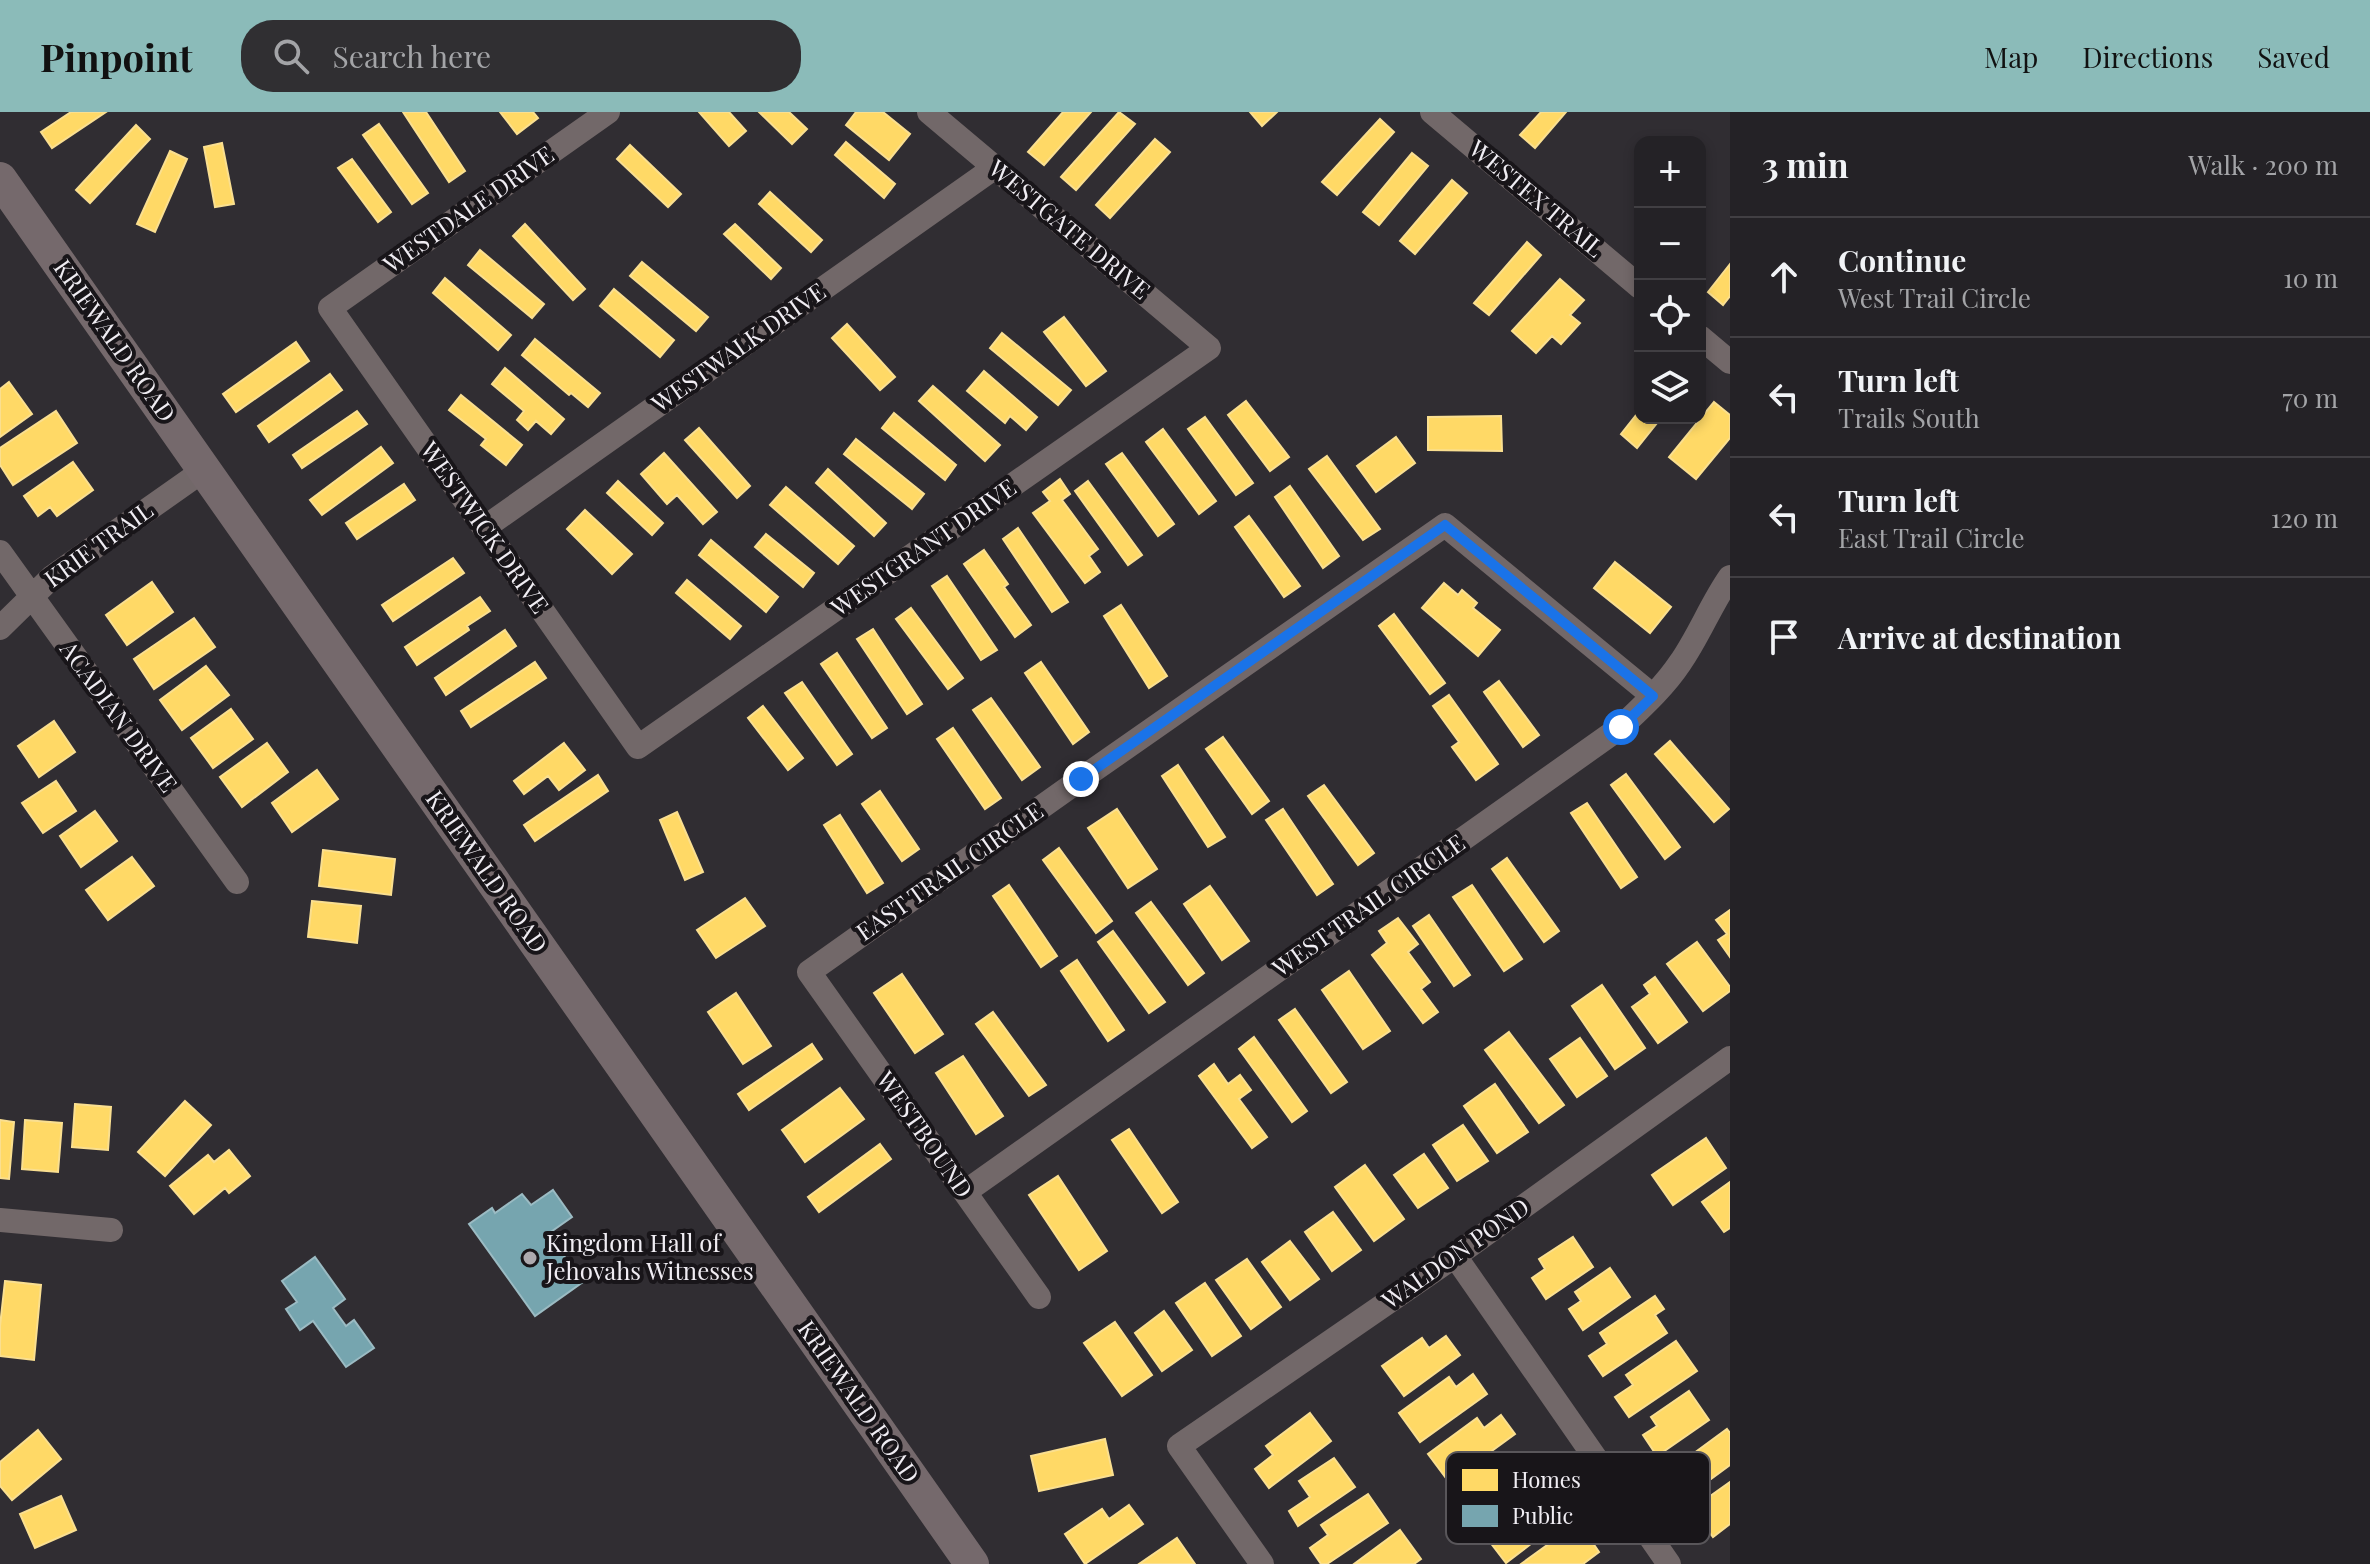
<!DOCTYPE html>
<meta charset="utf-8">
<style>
:root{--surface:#242226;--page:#302f32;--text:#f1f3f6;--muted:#a3a4a7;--line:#413f43;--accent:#8bbbb9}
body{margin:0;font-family:"Playfair Display",serif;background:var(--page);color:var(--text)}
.controls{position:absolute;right:24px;top:24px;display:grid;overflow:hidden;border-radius:16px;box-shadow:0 4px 12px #0003}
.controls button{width:72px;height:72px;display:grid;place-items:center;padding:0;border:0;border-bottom:2px solid var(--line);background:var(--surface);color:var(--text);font:40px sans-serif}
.stop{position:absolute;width:24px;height:24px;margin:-18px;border:6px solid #1a73e8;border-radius:50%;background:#fff}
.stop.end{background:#1a73e8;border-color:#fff;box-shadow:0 2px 8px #0008}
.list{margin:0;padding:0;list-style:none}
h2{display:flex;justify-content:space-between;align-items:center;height:104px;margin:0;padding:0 32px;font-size:34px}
h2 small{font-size:26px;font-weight:400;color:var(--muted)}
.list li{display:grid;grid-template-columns:52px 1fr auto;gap:24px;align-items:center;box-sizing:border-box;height:120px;padding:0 32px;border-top:2px solid var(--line)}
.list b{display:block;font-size:30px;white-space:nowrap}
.list p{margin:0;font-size:26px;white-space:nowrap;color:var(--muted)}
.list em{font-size:26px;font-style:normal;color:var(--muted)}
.icon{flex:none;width:44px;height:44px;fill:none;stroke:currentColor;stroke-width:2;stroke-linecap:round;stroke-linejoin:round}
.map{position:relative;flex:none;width:1730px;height:1452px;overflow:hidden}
header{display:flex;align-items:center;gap:48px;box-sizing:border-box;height:112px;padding:0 40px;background:var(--accent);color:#111}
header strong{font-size:38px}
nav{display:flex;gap:44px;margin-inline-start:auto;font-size:28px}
.search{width:560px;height:72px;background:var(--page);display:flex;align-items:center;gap:20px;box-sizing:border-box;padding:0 28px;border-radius:32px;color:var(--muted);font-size:30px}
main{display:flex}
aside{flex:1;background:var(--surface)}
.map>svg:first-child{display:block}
</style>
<header>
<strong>Pinpoint</strong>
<div class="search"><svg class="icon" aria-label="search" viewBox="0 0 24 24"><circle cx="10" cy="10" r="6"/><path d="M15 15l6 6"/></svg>Search here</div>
<nav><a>Map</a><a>Directions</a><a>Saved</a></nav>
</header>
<main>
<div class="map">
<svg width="1730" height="1452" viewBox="0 0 1730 1452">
<rect width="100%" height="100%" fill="#302d32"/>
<path fill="#ffd966" stroke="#fadf90" stroke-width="2" d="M71,0h35l-54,36 -11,-16z
M403,0h23l39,59 -16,11z
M500,0h33l5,6 -21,16z
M699,0h30l17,19 -17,15z
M759,0h30l18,17 -15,15z
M856,0h27l27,22 -21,26 -43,-35z
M1063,0h28l-47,53 -16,-13z
M1119,0l16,12 -59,66 -15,-13z
M1250,0h27l-15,14z
M1541,0h25l-31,36 -15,-13z
M1380,7l14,13 -57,63 -15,-13z
M379,12l49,69 -16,11 -49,-69z
M136,13l14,14 -60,64 -14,-13z
M1155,27l15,13 -60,66 -14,-13z
M846,30l49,42 -11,14 -49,-43z
M222,31l12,61 -19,3 -11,-60z
M630,33l51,49 -13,13 -51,-48z
M170,39l17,8 -32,73 -18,-8z
M1412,41l16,13 -49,59 -16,-13z
M352,47l39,53 -13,10 -40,-54z
M1452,68l15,13 -52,61 -15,-13z
M770,80l52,48 -11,12 -52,-48z
M525,112l60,65 -12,11 -60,-64z
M735,112l46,44 -10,11 -47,-45z
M1527,130l14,13 -52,60 -15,-12z
M480,138l64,54 -12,14 -64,-53z
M642,150l66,55 -12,14 -66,-55z
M1730,152v32l-7,9 -15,-13z
M445,166l66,57 -13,15 -65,-57z
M1560,167l24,21 -14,15 10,8 -19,21 -9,-8 -16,17 -24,-22z
M614,177l60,51 -14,17 -60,-51z
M1064,205l42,54 -20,15 -42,-54z
M847,212l48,53 -15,13 -48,-52z
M1002,221l69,57 -13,15 -68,-57z
M535,227l65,54 -12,14 -17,-14 -2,2 -47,-40z
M296,230l13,19 -73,51 -13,-18z
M505,256l59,51 -13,15 -15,-13 -8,9 -11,-10 7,-9 -32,-27z
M984,259l53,46 -11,13 -16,-14 -5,7 -38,-32z
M330,262l12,16 -73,52 -11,-16z
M9,270l23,32 -32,23v-48z
M933,274l67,59 -15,16 -66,-60z
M461,283l61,50 -16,20 -25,-20 5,-6 -37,-29z
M1246,289l43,56 -19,14 -42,-56z
M1714,290l16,13v23l-34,41 -27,-22z
M1640,298v8h21l-24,30 -16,-14z
M56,299l21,32 -64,42 -13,-20v-17z
M357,299l10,13 -65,44 -9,-13z
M894,301l62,52 -11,15 -63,-52z
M1501,304l1,35 -74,-1v-33z
M1205,305l48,66 -17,12 -48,-66z
M699,316l51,58 -13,12 -52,-58z
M1163,317l53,72 -17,13 -53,-72z
M1396,325l19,26 -39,29 -19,-26z
M856,327l68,55 -12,15 -68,-55z
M381,335l12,16 -71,52 -12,-15z
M664,341l53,59 -14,12 -26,-29 -10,9 -26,-30z
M1122,341l52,71 -16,12 -52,-72z
M1327,344l53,73 -17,11 -54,-71z
M73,350l20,28 -36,26 -7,-9 -12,9 -14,-20z
M828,357l58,54 -12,13 -58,-53z
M1060,367l10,15 -8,6 36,49 -9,7 11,16 -15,11 -52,-70 17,-12 -7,-9z
M618,369l45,42 -11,12 -45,-42z
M1088,369l54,74 -14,10 -53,-74z
M404,372l11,16 -58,39 -11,-16z
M1290,374l49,70 -16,12 -48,-71z
M786,375l68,59 -16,18 -68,-59z
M585,398l47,44 -20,20 -45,-45z
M1249,404l51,70 -16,11 -49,-70z
M1018,416l50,74 -16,10 -49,-73z
M766,422l48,39 -11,14 -48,-40z
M711,428l67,57 -12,15 -67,-57z
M984,438l24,34 -4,3 27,38 -16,12 -51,-73z
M453,446l11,15 -71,48 -11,-16z
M1615,450l56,45 -21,26 -56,-45z
M947,464l50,74 -16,10 -49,-74z
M687,468l54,46 -11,13 -54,-46z
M152,470l21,30 -46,33 -21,-30z
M1444,471l14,12 4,-5 15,13 -4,5 27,22 -22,26 -56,-48z
M480,485l10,14 -23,15 2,4 -52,35 -12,-18z
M1121,493l46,71 -18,12 -45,-72z
M911,496l52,70 -15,11 -52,-70z
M1394,502l51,69 -15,11 -51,-68z
M194,506l21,29 -61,42 -20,-30z
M873,517l49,75 -15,10 -50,-75z
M505,518l11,16 -70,49 -11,-17z
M837,541l50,75 -15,10 -51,-74z
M535,550l11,16 -75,49 -10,-16z
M1041,550l48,70 -16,12 -48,-71z
M206,554l23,29 -47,35 -22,-30z
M1499,569l40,54 -16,12 -39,-55z
M802,570l50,72 -15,11 -52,-72z
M1449,583l49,69 -22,16 -24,-33 7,-5 -26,-36z
M991,586l49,69 -18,13 -49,-70z
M763,594l40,52 -15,12 -40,-52z
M231,597l22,30 -40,29 -22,-30z
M54,609l21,31 -36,25 -21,-31z
M953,616l48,70 -16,11 -48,-70z
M1223,625l46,64 -17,13 -46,-65z
M1670,629l59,68 -15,13 -59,-68z
M267,631l21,29 -46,35 -22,-30z
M564,631l21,27 -26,20 -11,-14 -24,18 -10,-13z
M1178,653l47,72 -17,10 -46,-71z
M317,658l21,29 -46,33 -20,-29z
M1626,662l54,73 -15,12 -54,-74z
M598,663l10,16 -73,50 -11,-16z
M56,669l20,30 -33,22 -21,-30z
M1324,673l50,68 -16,12 -50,-69z
M880,679l39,58 -17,12 -40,-57z
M1587,691l50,74 -16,11 -50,-75z
M1117,697l40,60 -29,19 -40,-60z
M1283,697l50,75 -16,11 -51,-75z
M95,699l22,30 -36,26 -21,-31z
M677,700l26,60 -18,8 -25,-60z
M840,703l43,68 -16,10 -43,-68z
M1059,736l53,73 -16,12 -53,-73z
M323,738l72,9 -4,36 -72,-9z
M132,745l22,29 -46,34 -22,-30z
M1507,746l52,73 -15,11 -52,-73z
M1009,773l48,71 -16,11 -48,-71z
M1472,773l50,74 -18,12 -51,-74z
M1210,774l39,55 -27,19 -38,-56z
M745,786l20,28 -49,32 -19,-28z
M312,789l49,5 -4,37 -49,-6z
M1151,790l53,71 -16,12 -52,-72z
M1730,798v47l-12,-17 9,-6 -11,-14z
M1429,803l41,60 -16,11 -41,-60z
M1398,806l20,26 -10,8 22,30 -9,7 17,23 -15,11 -51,-68 15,-12 -8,-12z
M1113,819l52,71 -16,11 -51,-71z
M1697,830l33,45v4l-27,20 -36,-47z
M1077,848l47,70 -16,11 -47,-70z
M1349,859l41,60 -27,18 -41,-59z
M902,862l41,60 -28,19 -41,-60z
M1655,865l32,45 -29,21 -26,-36 18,-13 -6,-9z
M1602,873l43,63 -30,21 -43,-63z
M736,881l35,53 -28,18 -35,-52z
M1295,897l52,73 -16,11 -52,-73z
M993,900l53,73 -17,11 -53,-72z
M1509,920l55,73 -25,18 -54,-73z
M1254,925l53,74 -15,11 -53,-73z
M1580,926l27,38 -30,21 -27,-38z
M812,932l10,15 -73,51 -11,-16z
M963,944l40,60 -27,18 -40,-61z
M1214,952l14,20 12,-9 11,15 -12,9 28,38 -15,11 -53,-72z
M1495,972l33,48 -31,21 -33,-47z
M840,976l24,31 -59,43 -23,-32z
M185,989l26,24 -46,51 -27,-24z
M75,992l36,3 -3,43 -36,-3z
M0,1008l14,2 -5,57 -9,-1z
M25,1008l37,3 -4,49 -36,-3z
M1463,1013l25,36 -31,20 -24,-36z
M1129,1017l49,73 -16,11 -50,-73z
M1706,1026l20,30 -53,37 -21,-30z
M880,1032l11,15 -72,53 -11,-15z
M229,1038l21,26 -21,17 -4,-5 -31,26 -24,-28 38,-31 6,7z
M1424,1042l24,34 -30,20 -24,-33z
M1365,1053l39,54 -30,22 -39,-54z
M1058,1064l49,75 -28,19 -50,-75z
M1730,1070v46l-6,4 -22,-30z
M1333,1100l28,38 -29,21 -27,-39z
M1573,1125l20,30 -47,32 -14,-21 13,-9 -6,-10z
M1290,1129l29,38 -29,21 -28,-38z
M1247,1147l34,48 -30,22 -35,-49z
M1610,1156l20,29 -47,33 -14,-21 12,-8 -6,-9z
M5,1169l36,4 -7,75 -34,-4v-30z
M1205,1171l36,53 -29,20 -36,-53z
M1655,1184l9,13 -9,6 12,18 -64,43 -14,-20 18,-12 -7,-11z
M1164,1199l28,39 -30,21 -27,-38z
M1115,1210l37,53 -30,21 -38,-53z
M1446,1224l14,19 -56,41 -22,-30 40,-28 7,10z
M1676,1229l21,30 -68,46 -14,-20 18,-12 -7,-10z
M1473,1262l14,20 -67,48 -21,-29 50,-36 7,10z
M1689,1279l20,29 -52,36 -14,-21 14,-9 -6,-9z
M1310,1301l21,28 -62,47 -14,-19 18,-14 -7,-9z
M1501,1303l14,19 -66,48 -21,-28 49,-36 7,10z
M1727,1317l3,4v32l-45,33 -18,-25z
M38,1318l23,29 -49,41 -12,-14v-24z
M1105,1327l8,36 -74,16 -8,-35z
M1334,1346l21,29 -57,39 -9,-15 21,-14 -11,-16z
M1730,1370v42l-17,13 -21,-28z
M1368,1382l20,29 -61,41h-6l-11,-16 18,-13 -7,-10z
M1557,1382l14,19 -65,50 -23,-30 49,-37 8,11z
M61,1384l15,34 -41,18 -15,-34z
M1129,1393l14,19 -58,40 -20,-30 37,-25 7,10z
M1400,1418l21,29 -7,5h-60z
M1564,1421l7,10 15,-10 13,19 -16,12h-62z
M1177,1426l18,26h-56z"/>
<path fill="#76a5af" stroke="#9bbbc3" stroke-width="2" d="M553,1078l19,27 -24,17 35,48 -48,34 -66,-92 23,-16 3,5 27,-19 9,11z
M315,1145l30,42 -12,9 13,18 8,-6 20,28 -28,19 -33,-46 -13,9 -14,-21 11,-7 -15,-21z"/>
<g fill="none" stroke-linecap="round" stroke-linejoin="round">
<path stroke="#726869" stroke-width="24" d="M608,0l-278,196 308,439 571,-399 -280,-236
M1432,0l208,175
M1700,225l30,25
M484,416l510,-360
M0,440l237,330
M0,516l52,-51 152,-107
M965,1080l656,-465c21,-20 43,-40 59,-64 19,-27 31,-59 50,-86
M0,1108l111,10
M1455,1144l214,308
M1039,1185l-230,-325 272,-193 364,-254 208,171
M1262,1452l-83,-118 276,-190 275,-198"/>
<path stroke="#75696c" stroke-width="34" d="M0,67l972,1385"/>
</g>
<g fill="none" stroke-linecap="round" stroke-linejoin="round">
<path stroke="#1a73e8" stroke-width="10" d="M1081,667l364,-254 208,171 -32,31"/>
</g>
<circle fill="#adaaaf" stroke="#181519" stroke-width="3" cx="530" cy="1146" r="8"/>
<g text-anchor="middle" stroke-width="8" stroke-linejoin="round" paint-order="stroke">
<g font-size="24" fill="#f0edf3" stroke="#181519">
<text transform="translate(1536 87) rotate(40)" y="8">WESTEX TRAIL</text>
<text transform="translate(469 98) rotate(-35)" y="8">WESTDALE DRIVE</text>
<text transform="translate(1069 118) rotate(40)" y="8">WESTGATE DRIVE</text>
<text transform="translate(114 229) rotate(55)" y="8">KRIEWALD ROAD</text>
<text transform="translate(739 236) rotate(-35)" y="8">WESTWALK DRIVE</text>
<text transform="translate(484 416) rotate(55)" y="8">WESTWICK DRIVE</text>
<text transform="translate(99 433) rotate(-36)" y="8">KRIE TRAIL</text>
<text transform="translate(924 436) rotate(-35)" y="8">WESTGRANT DRIVE</text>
<text transform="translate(118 605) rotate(54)" y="8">ACADIAN DRIVE</text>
<text transform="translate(486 760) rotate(55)" y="8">KRIEWALD ROAD</text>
<text transform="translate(950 760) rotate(-35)" y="8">EAST TRAIL CIRCLE</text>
<text transform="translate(1369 794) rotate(-35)" y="8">WEST TRAIL CIRCLE</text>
<text transform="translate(924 1023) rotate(55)" y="8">WESTBOUND</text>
<text transform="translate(1456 1142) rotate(-35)" y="8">WALDON POND</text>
<text transform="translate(858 1290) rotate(55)" y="8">KRIEWALD ROAD</text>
</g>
<g font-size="24" fill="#f0edf3" stroke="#181519" text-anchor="start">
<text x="546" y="1140">Kingdom Hall of<tspan x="546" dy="28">Jehovahs Witnesses</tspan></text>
</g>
</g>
<rect x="1446" y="1340" width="264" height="92" rx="12" fill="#181519" stroke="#59565a" stroke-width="2"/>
<rect x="1462" y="1357" width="36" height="22" fill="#ffd966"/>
<rect x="1462" y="1393" width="36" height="22" fill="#76a5af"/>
<g font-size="22" fill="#f0edf3">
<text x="1512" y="1376">Homes</text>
<text x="1512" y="1412">Public</text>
</g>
</svg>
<div class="controls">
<button>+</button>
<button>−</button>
<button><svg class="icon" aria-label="locate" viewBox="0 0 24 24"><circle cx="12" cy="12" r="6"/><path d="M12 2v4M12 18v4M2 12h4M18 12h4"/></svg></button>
<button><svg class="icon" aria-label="layers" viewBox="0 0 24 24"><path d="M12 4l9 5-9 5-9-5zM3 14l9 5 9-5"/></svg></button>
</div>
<div class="stop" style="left:1621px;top:615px"></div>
<div class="stop end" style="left:1081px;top:667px"></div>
</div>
<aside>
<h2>3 min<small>Walk · 200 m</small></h2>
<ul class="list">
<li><svg class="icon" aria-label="ahead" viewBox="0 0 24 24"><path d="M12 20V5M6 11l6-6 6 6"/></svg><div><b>Continue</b><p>West Trail Circle</p></div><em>10 m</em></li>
<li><svg class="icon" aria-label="left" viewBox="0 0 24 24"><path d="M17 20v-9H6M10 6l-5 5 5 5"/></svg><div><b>Turn left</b><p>Trails South</p></div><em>70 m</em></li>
<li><svg class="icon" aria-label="left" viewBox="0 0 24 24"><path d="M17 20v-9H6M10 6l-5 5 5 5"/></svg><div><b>Turn left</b><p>East Trail Circle</p></div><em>120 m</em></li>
<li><svg class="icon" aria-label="arrive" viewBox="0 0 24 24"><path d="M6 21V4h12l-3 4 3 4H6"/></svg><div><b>Arrive at destination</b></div></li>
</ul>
</aside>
</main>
